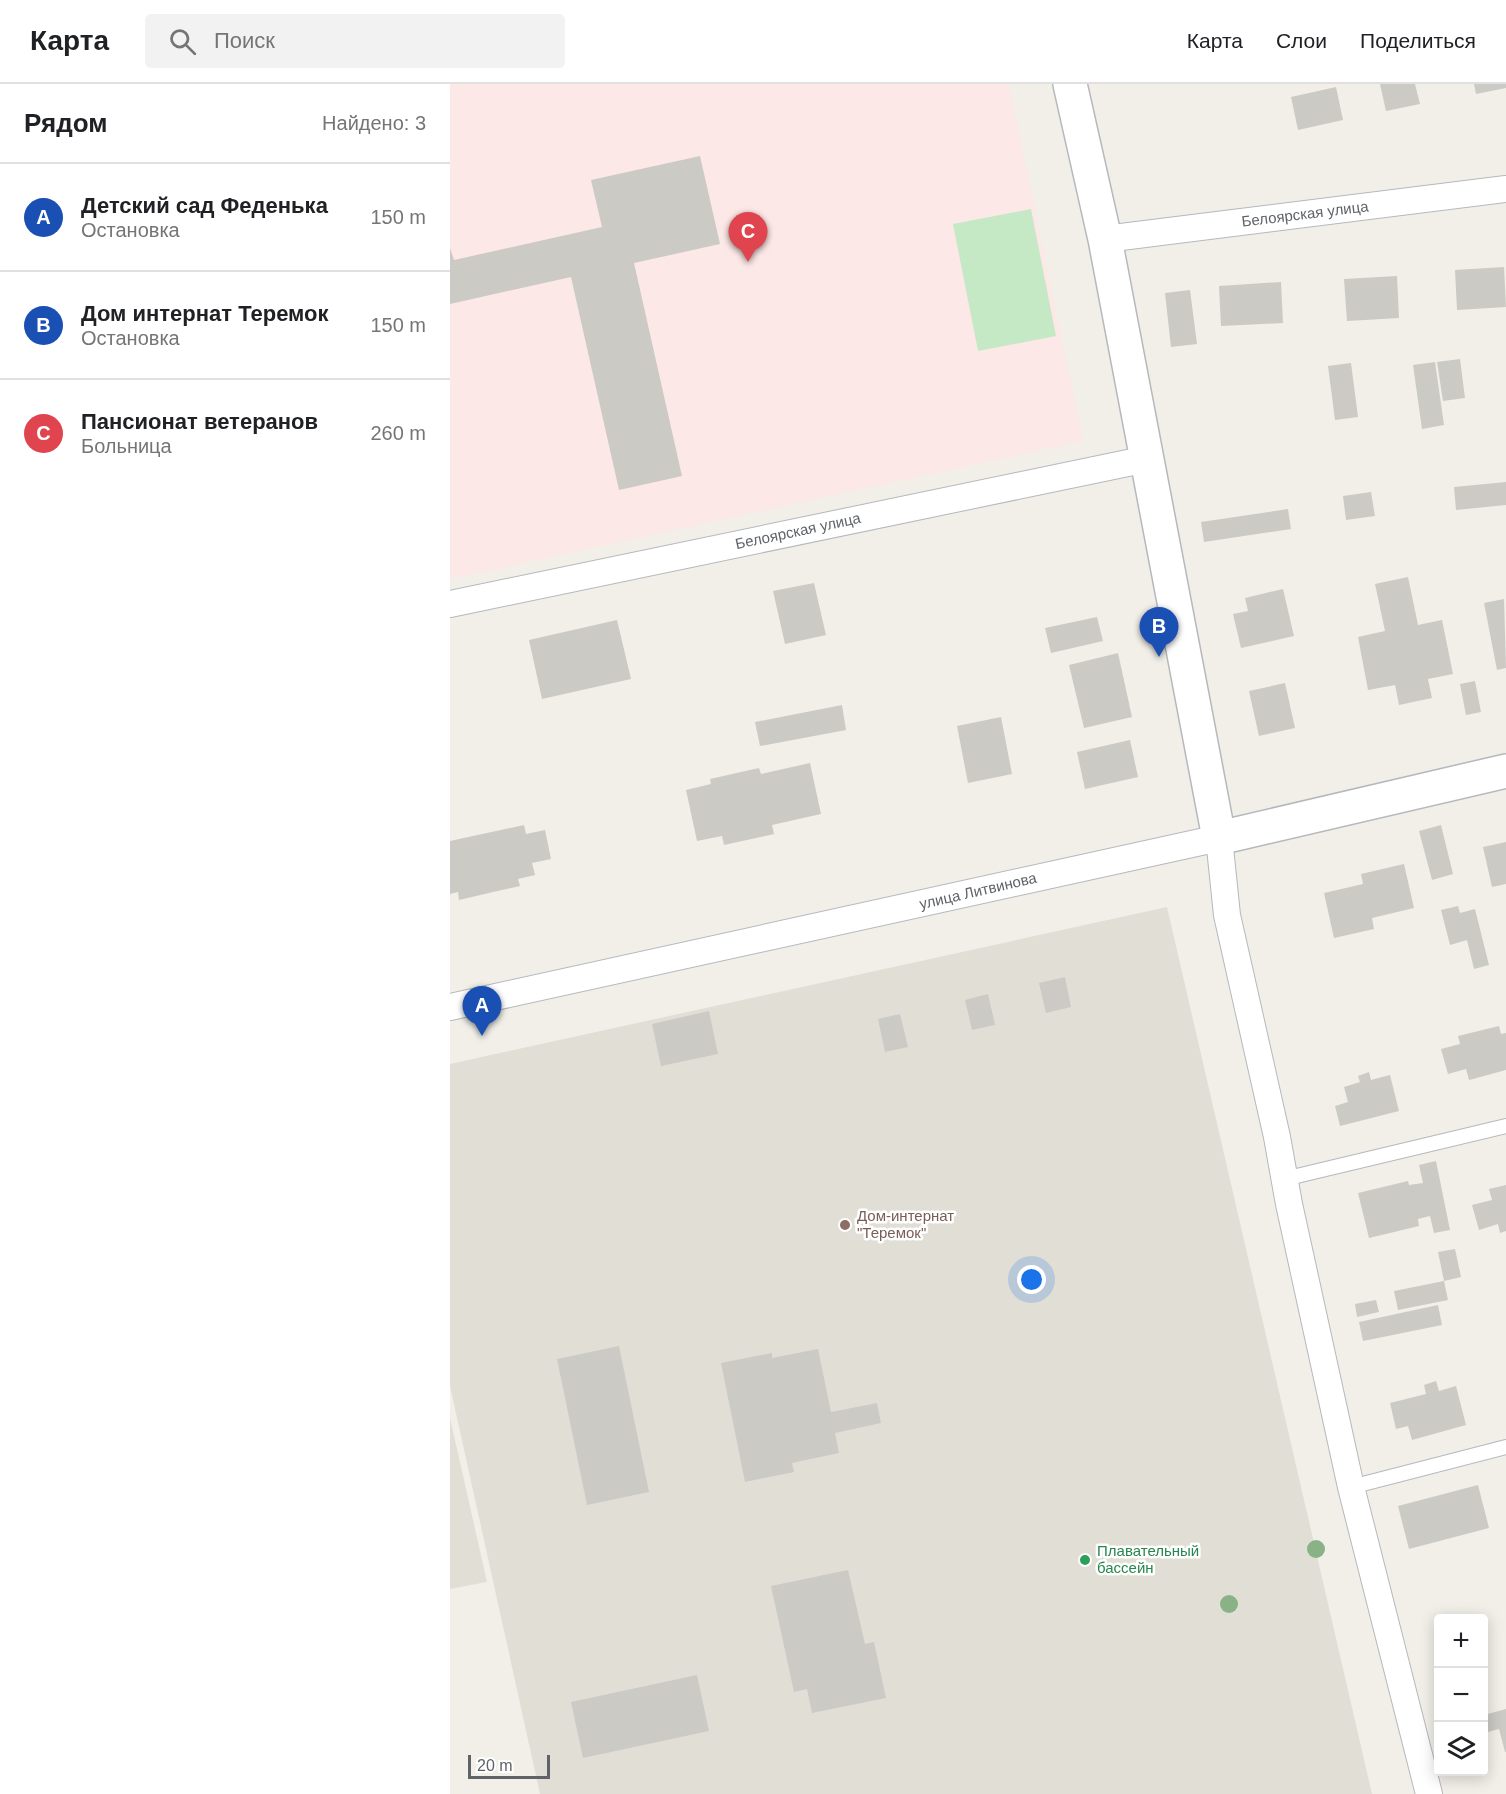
<!DOCTYPE html>
<html lang="ru">
<meta charset="utf-8">
<style>
:root{--surface:#fff;--page:#f2f2f2;--text:#202124;--muted:#757577;--line:#e0e0e0;--accent:#ea4335}
body{margin:0;font-family:Helvetica,sans-serif;background:var(--page);color:var(--text)}
.controls{position:absolute;right:18px;bottom:18px;display:grid;overflow:hidden;border-radius:6px;box-shadow:0 3px 15px #0003}
.controls button{width:54px;height:54px;display:grid;place-items:center;padding:0;border:0;border-bottom:2px solid var(--line);background:var(--surface);color:var(--text);font:30px sans-serif}
.scale{position:absolute;left:18px;bottom:15px;width:82px;box-sizing:border-box;padding-left:6px;border:3px solid #5f6368;border-top:0;font-size:16px;line-height:21px;white-space:nowrap;color:#5f6368;-webkit-text-stroke:4px #fff;paint-order:stroke}
.you{position:absolute;left:582px;top:1196px;width:21px;height:21px;margin:-15px;border:4px solid #fff;border-radius:50%;background:#1a73e8;box-shadow:0 0 0 9px #1a73e833}
.badge{display:grid;place-items:center;width:39px;height:39px;border-radius:50%;background:var(--accent);color:#fff;font-size:20px;font-weight:700}
.pin{position:absolute;translate:-50% -50px;filter:drop-shadow(0 2px 3px #0008)}
.pin::after{content:'';position:absolute;top:32px;width:21px;height:18px;background:inherit;clip-path:polygon(0 0,100% 0,50% 100%)}
.list{margin:0;padding:0;list-style:none}
h2{display:flex;justify-content:space-between;align-items:center;height:78px;margin:0;padding:0 24px;font-size:26px}
h2 small{font-size:20px;font-weight:400;color:var(--muted)}
.list li{display:grid;grid-template-columns:39px 1fr auto;gap:18px;align-items:center;box-sizing:border-box;height:108px;padding:0 24px;border-top:2px solid var(--line)}
.list b{display:block;font-size:22px;white-space:nowrap}
.list p{margin:0;font-size:20px;white-space:nowrap;color:var(--muted)}
.list em{font-size:20px;font-style:normal;color:var(--muted)}
.icon{flex:none;width:33px;height:33px;fill:none;stroke:currentColor;stroke-width:2;stroke-linecap:round;stroke-linejoin:round}
.map{position:relative;flex:none;width:1056px;height:1710px;overflow:hidden}
header{display:flex;align-items:center;gap:36px;box-sizing:border-box;height:84px;padding:0 30px;background:var(--surface);border-bottom:2px solid var(--line)}
header strong{font-size:28px}
nav{display:flex;gap:33px;margin-inline-start:auto;font-size:21px}
.search{width:420px;height:54px;background:var(--page);display:flex;align-items:center;gap:15px;box-sizing:border-box;padding:0 21px;border-radius:6px;color:var(--muted);font-size:22px}
main{display:flex}
aside{flex:1;background:var(--surface)}
.map>svg:first-child{display:block}
</style>
<header>
<strong>Карта</strong>
<div class="search"><svg class="icon" aria-label="search" viewBox="0 0 24 24"><circle cx="10" cy="10" r="6"/><path d="M15 15l6 6"/></svg>Поиск</div>
<nav><a>Карта</a><a>Слои</a><a>Поделиться</a></nav>
</header>
<main>
<aside>
<h2>Рядом<small>Найдено: 3</small></h2>
<ul class="list">
<li><span class="badge" style="background:#1a4fb4">A</span><div><b>Детский сад Феденька</b><p>Остановка</p></div><em>150 m</em></li>
<li><span class="badge" style="background:#1a4fb4">B</span><div><b>Дом интернат Теремок</b><p>Остановка</p></div><em>150 m</em></li>
<li><span class="badge" style="background:#e0444e">C</span><div><b>Пансионат ветеранов</b><p>Больница</p></div><em>260 m</em></li>
</ul>
</aside>
<div class="map">
<svg width="1056" height="1710" viewBox="0 0 1056 1710">
<rect width="100%" height="100%" fill="#f1efe8"/>
<path fill="#e1ded6" d="M717,823l205,887h-832l-90,-408v-322z
M0,1334l37,164 -37,7z"/>
<path fill="#fce8e6" d="M0,0h559l74,357 -633,138z"/>
<path fill="#c5e8c5" d="M581,125l25,127 -78,15 -25,-127z"/>
<path fill="#cccac5" d="M930,0h35l5,20 -34,7z
M1024,0h32v4l-30,6z
M886,3l7,33 -45,10 -7,-33z
M250,72l20,88 -86,19 48,213 -63,14 -48,-213 -121,27v-56l4,12 148,-33 -11,-47z
M1054,183l2,40 -49,3 -2,-40z
M947,192l2,42 -52,3 -3,-42z
M831,198l2,41 -62,3 -2,-40z
M740,206l7,54 -26,3 -6,-54z
M1010,275l5,39 -22,3 -6,-39z
M985,278l9,63 -22,4 -9,-64z
M901,279l7,54 -23,3 -7,-54z
M1056,398v23l-50,5 -2,-23z
M921,408l4,24 -29,4 -3,-24z
M838,425l3,20 -87,13 -3,-20z
M958,493l10,48 24,-5 11,54 -25,5 4,19 -33,7 -4,-20 -27,5 -10,-53 27,-6 -10,-47z
M364,499l12,52 -41,9 -12,-53z
M833,505l11,47 -53,12 -8,-34 15,-3 -3,-13z
M1054,515l2,69 -9,2 -13,-67z
M647,533l6,24 -52,12 -6,-25z
M167,536l14,59 -89,20 -13,-59z
M668,569l14,64 -48,11 -15,-63z
M1025,597l6,31 -15,3 -6,-31z
M835,599l10,45 -36,8 -10,-45z
M392,621l4,25 -86,16 -5,-24z
M551,633l11,57 -44,9 -11,-57z
M680,656l8,37 -53,12 -8,-37z
M360,679l11,51 -49,11 2,9 -50,11 -2,-9 -25,5 -11,-51 25,-6 -1,-5 49,-11 2,6z
M74,741l2,9 19,-4 6,29 -19,4 3,12 -17,4 2,7 -27,6 -34,8 -1,-8 -8,2v-53z
M991,741l12,49 -21,6 -13,-49z
M1056,758v42l-14,3 -9,-40z
M954,780l10,44 -42,10 2,11 -40,9 -10,-45 39,-9 -2,-10z
M1008,822l2,7 15,-4 14,56 -15,4 -7,-29 -17,5 -9,-35z
M615,893l6,30 -25,6 -7,-30z
M538,910l7,31 -23,5 -7,-30z
M259,927l9,43 -57,12 -9,-42z
M450,930l8,33 -23,5 -7,-33z
M1049,942l2,8 5,-1v37l-37,10 -3,-11 -18,5 -7,-25 19,-5 -2,-8z
M919,988l2,8 19,-5 9,36 -59,15 -5,-20 13,-4 -4,-15 16,-5 -2,-6z
M986,1077l14,69 -16,3 -4,-17 -12,3 1,7 -50,12 -11,-45 50,-12 1,4 14,-2 -4,-18z
M1056,1101v46l-6,2 -2,-9 -19,6 -7,-25 20,-5 -3,-11z
M1005,1165l6,28 -17,4 -6,-29z
M994,1197l4,19 -50,10 -4,-19z
M926,1216l3,12 -22,5 -2,-13z
M988,1221l4,20 -79,16 -4,-19z
M169,1262l30,146 -62,13 -30,-146z
M368,1265l13,63 46,-9 4,20 -46,10 4,20 -47,10 2,9 -49,10 -24,-119 51,-10v5z
M986,1297l3,10 17,-5 10,39 -54,15 -4,-14 -12,3 -6,-26 36,-9 -2,-9z
M1028,1401l11,43 -80,21 -11,-43z
M398,1486l17,74 9,-2 12,56 -74,15 -5,-24 -13,3 -23,-106z
M247,1591l12,56 -126,27 -12,-56z
M1056,1625v43h-1l-6,-23 -15,4v-18z"/>
<g fill="none" stroke-linecap="round" stroke-linejoin="round">
<defs>
<path id="service" d="M834,1095l222,-53
M901,1403l155,-40"/>
<path id="minor" d="M655,155l401,-50
M0,520l697,-145
M0,923l769,-169 8,77 50,222 12,67 62,283 78,307"/>
<path id="tertiary" d="M620,0l35,155 114,599 287,-67"/>
</defs>
<use href="#service" stroke="#b5b8bc" stroke-width="16"/>
<use href="#minor" stroke="#b5b8bc" stroke-width="28"/>
<use href="#tertiary" stroke="#b5b8bc" stroke-width="36"/>
<use href="#service" stroke="#fff" stroke-width="14"/>
<use href="#minor" stroke="#fff" stroke-width="26"/>
<use href="#tertiary" stroke="#fff" stroke-width="33"/>
</g>
<g fill="#89b387">
<circle cx="866" cy="1465" r="9"/>
<circle cx="779" cy="1520" r="9"/>
</g>
<circle fill="#8d6e63" stroke="#fff" stroke-width="2" cx="395" cy="1141" r="6"/>
<circle fill="#2e9e5b" stroke="#fff" stroke-width="2" cx="635" cy="1476" r="6"/>
<g text-anchor="middle" stroke-width="5" stroke-linejoin="round" paint-order="stroke">
<g font-size="15" fill="#5f6368" stroke="#fff">
<text transform="translate(855 130) rotate(-7)" y="5">Белоярская улица</text>
<text transform="translate(348 447) rotate(-12)" y="5">Белоярская улица</text>
<text transform="translate(528 807) rotate(-13)" y="5">улица Литвинова</text>
</g>
<g font-size="15" fill="#785e54" stroke="#fff" text-anchor="start">
<text x="407" y="1137">Дом-интернат<tspan x="407" dy="17">"Теремок"</tspan></text>
</g>
<g font-size="15" fill="#27864d" stroke="#fff" text-anchor="start">
<text x="647" y="1472">Плавательный<tspan x="647" dy="17">бассейн</tspan></text>
</g>
</g>
</svg>
<div class="controls">
<button>+</button>
<button>−</button>
<button><svg class="icon" aria-label="layers" viewBox="0 0 24 24"><path d="M12 4l9 5-9 5-9-5zM3 14l9 5 9-5"/></svg></button>
</div>
<div class="scale">20 m</div>
<div class="you"></div>
<div class="pin badge" style="left:32px;top:952px;background:#1a4fb4">A</div>
<div class="pin badge" style="left:709px;top:573px;background:#1a4fb4">B</div>
<div class="pin badge" style="left:298px;top:178px;background:#e0444e">C</div>
</div>
</main>
